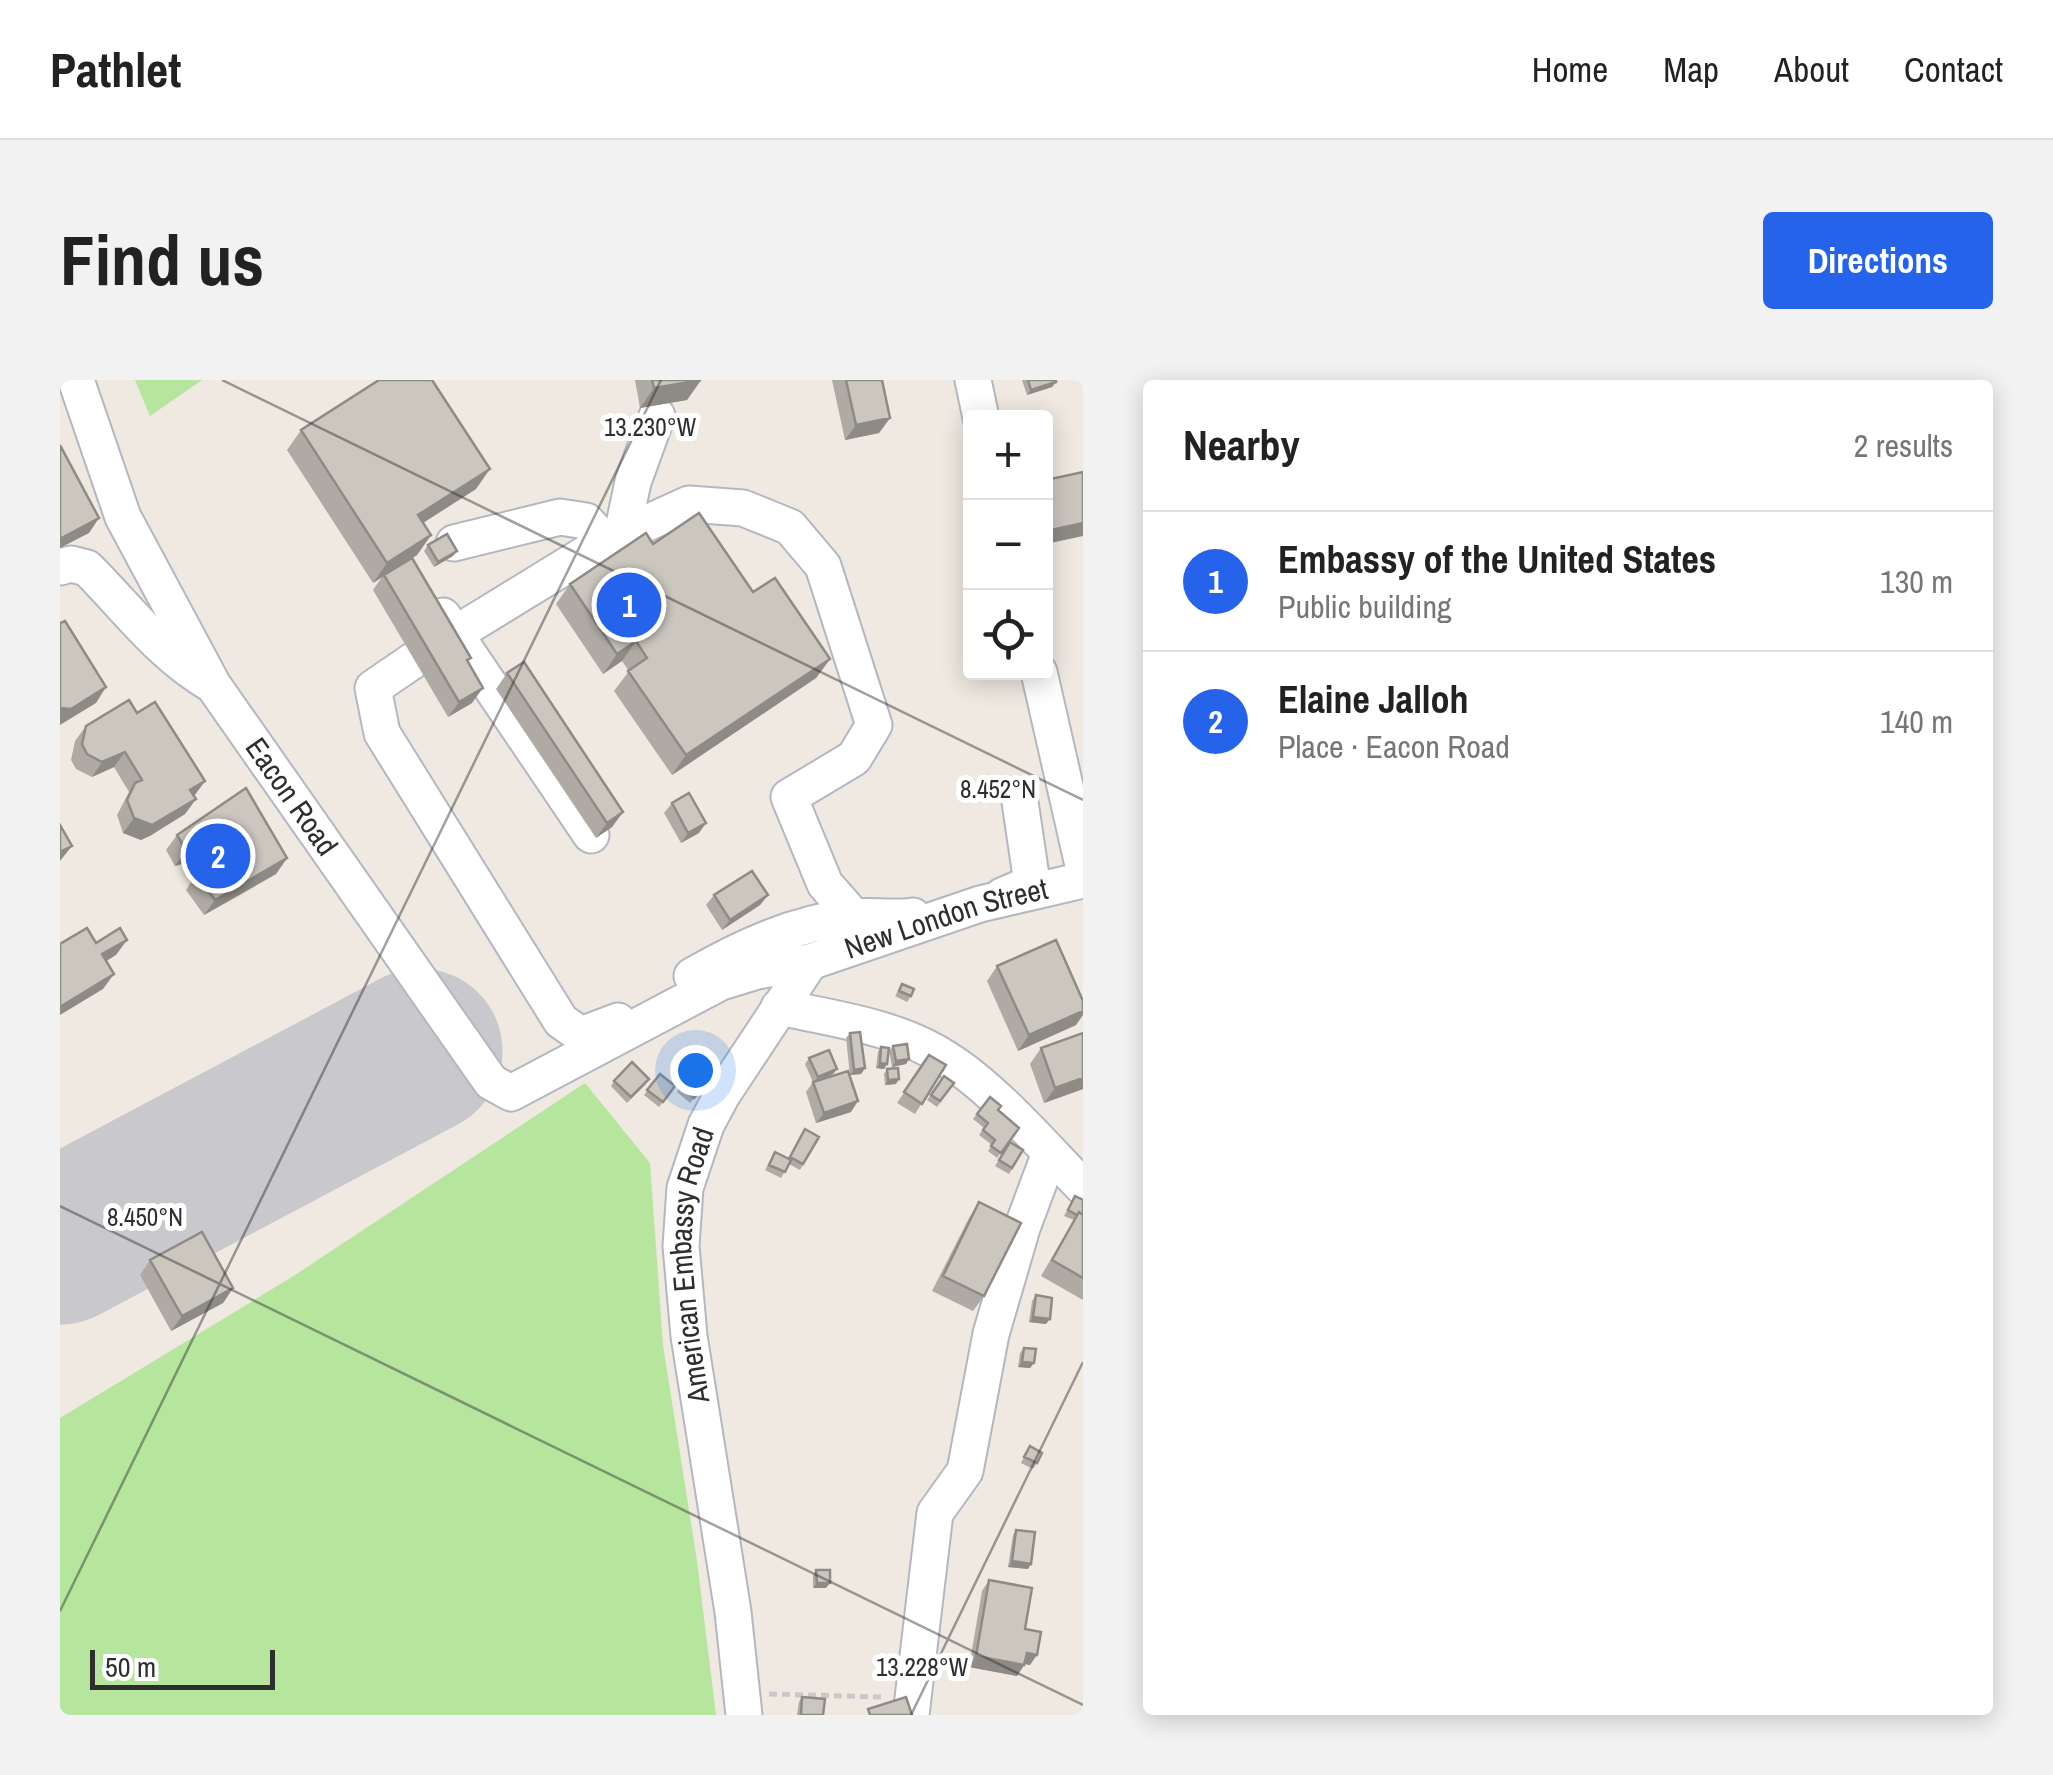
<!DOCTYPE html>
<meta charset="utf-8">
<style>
:root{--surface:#fff;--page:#f2f2f2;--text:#222;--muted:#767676;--line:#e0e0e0;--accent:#2563eb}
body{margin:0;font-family:"Archivo Narrow",sans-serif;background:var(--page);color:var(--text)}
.controls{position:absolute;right:30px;top:30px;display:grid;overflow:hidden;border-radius:10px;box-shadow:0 5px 25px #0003}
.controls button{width:90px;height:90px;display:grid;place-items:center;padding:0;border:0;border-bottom:2px solid var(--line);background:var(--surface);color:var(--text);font:50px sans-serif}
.scale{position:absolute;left:30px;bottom:25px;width:185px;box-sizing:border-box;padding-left:10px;border:5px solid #2e2e2e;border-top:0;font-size:28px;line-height:35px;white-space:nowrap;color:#2e2e2e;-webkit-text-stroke:8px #fff;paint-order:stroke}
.you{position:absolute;left:635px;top:690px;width:35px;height:35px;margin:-25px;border:8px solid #fff;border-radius:50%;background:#1a73e8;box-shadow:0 0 0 15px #1a73e833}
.badge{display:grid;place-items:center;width:65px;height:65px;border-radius:50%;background:var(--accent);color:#fff;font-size:32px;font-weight:700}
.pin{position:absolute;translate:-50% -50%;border:5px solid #fff;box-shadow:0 2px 10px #0006}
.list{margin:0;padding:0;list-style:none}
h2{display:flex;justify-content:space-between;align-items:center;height:130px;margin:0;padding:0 40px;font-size:42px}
h2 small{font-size:32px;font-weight:400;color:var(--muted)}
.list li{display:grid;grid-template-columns:65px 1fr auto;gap:30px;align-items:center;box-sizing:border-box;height:140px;padding:0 40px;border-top:2px solid var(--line)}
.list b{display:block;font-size:38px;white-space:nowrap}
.list p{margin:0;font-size:32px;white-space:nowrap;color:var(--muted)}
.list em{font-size:32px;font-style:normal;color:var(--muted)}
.icon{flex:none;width:55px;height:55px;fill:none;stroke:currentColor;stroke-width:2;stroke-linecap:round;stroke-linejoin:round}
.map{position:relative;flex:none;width:1023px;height:1335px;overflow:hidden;border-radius:10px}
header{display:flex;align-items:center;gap:60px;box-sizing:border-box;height:140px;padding:0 50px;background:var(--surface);border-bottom:2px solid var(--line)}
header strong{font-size:48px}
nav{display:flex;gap:55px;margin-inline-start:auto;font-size:35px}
.intro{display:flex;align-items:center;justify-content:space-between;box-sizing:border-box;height:240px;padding:0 60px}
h1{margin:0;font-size:70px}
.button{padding:25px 45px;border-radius:10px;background:var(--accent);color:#fff;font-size:35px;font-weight:700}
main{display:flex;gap:60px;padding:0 60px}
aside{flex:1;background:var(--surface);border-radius:10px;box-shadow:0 5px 25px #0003}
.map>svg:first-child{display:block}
</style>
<header>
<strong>Pathlet</strong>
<nav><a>Home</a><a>Map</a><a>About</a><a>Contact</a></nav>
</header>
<div class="intro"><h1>Find us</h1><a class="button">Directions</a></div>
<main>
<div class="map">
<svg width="1023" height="1335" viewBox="0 0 1023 1335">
<rect width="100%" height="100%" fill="#efe9e1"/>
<path fill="#b6e59e" d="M75,0h67l-52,36z
M525,703l65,80 13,182 34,216 19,154h-656v-297l232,-141z"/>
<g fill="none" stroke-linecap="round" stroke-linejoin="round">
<path stroke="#c9c8cc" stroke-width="165" d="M0,862l360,-191"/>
<defs>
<g id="minor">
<path id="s1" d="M16,0l47,137 90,168 278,397 20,11 210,-111 36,-11 53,-9 170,-58 103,-24"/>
<path d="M913,0l8,38"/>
<path d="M562,154l11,-52 24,-66"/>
<path d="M394,163l106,-26 26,4 19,21"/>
<path d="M0,187l11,-3 16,4c42,42 72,85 124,116"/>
<path d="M383,236l148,219"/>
<path d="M382,262l163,-100 84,-38 54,4 47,19 33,39 51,159 -20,33 -65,39 36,87 28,32"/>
<path d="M354,280l-41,28 9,45 179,288 20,14 37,-14"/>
<path d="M979,292l44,193"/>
<path d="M942,516l30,-13 -13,-88"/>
<path d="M632,596c49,-28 102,-53 159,-59 21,-2 41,2 62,-1"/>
<path d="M719,627c56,12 120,20 169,53 45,28 97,88 135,127"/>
<path id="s2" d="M684,1335l-11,-103 -44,-276 -8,-90 4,-58 21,-63 16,-30 88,-133"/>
<path d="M851,1335l24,-202 30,-42 26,-137 31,-106 28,-75"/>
</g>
</defs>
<use href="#minor" stroke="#b4b7c1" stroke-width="39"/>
<path stroke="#c9c9c9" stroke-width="5" stroke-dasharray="8 5" stroke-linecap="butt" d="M709,1314l114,3"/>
<use href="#minor" stroke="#fff" stroke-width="35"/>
</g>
<path fill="#afaba4" d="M575,0h66l-14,20 -47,8z
M772,0h50l8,38 -11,15 -34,7z
M962,0h34v2l-4,5 -25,8z
M241,50l175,59 -53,34 8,12 -14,20 -9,6 63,97 -3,4 4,41 -24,14 -75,-127 9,-13 -9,6 -86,-133z
M593,164l100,48 77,67 -14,19 -144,97 -58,-84 15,-20 -7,-10 -19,13 -47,-70 14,-20z
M368,165l25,11 -19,11 -10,-16z
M447,293l116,139 -11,15 -16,11 -100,-149z
M77,333l68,68 -11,15 2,3 -11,15 -44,26 -18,-7 -6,-18 12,-23 -15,-25 -22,10 -16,-8 -5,-9 4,-19 11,-15z
M612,423l27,30 -18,10 -17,-30z
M117,455l110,23 -11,16 -72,41 -18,-25 10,-16 -8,-12 -13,4 -9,-16z
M654,515h54l-8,10 -38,25 -16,-25z
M937,586l79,59 -58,26 -31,-70z
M842,604l9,12 -4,6 -12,-6z
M790,653l15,35 -4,6 -11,1 -4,-37z
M1023,653v56l-39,14 -14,-39 11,-16z
M833,666l16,13 -3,5 -14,3 -3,-16z
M821,667l6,17 -3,5 -8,-1 2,-16z
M869,675l17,10 -31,49 -18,-11z
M749,678l28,11 -4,5 -12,5 30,33 -35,11 -10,-31 7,-10 -8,-18z
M827,689l9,15 -11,1 -1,-11z
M600,694l15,12 -16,21 -15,-12z
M884,696l10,7 -17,24 -10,-7z
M649,700l-19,23 -13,-11 3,-6z
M554,701l32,3 -19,19 -16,-17z
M930,717l8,13 21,18 -22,30 -9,-7 4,-6 -13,-10 5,-7 -11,-9z
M745,749l14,8 -19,33 -11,-6 -8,14 -16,-8 10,-18 13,7z
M950,762l13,8 -14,24 -14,-8z
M1015,816l8,4v100l-42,-24 33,-56 -10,-4z
M919,822l5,94 -11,15 -41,-20 37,-73z
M90,880l83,28 -10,15 -52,28 -31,-56z
M976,915l10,29 -17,-2 3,-21z
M964,968l10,15 -4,5 -12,-1 2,-14z
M970,1066l7,17 -4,6 -12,-6z
M956,1150l12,39 -20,-2 5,-32z
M756,1190l10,18h-13v-13z
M929,1200l36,49 5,36 -5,-1 -8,12 -48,-9 13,-76z
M742,1317l21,18h-26l2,-13z"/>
<path fill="#8e8b86" d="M641,0l-14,20 -47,8 14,-20z
M996,2l-4,5 -25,8 4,-5z
M830,38l-11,15 -34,7 11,-15z
M430,89l-14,20 -72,46 14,-20z
M39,138l-10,15 -29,15v-9z
M1023,143v13l-37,8v-11l1,-2z
M371,155l-14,20 -44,28 14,-20z
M397,171l-4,5 -19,11 4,-5z
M576,261l-14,20 -19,13 14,-20z
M770,279l-14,19 -144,97 14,-20z
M46,307l-10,16 -36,22v-17z
M423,308l-11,15 -24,14 11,-15z
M65,372l-11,15 -22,10 10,-15z
M145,401l-11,15 -4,-6z
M136,419l-11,15 -35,22 -9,4 -18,-7 11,-15z
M563,432l-11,15 -16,11 11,-15z
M646,443l-7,10 -18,10 7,-10z
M12,466l-12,15v-9z
M139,467l-11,15 -13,4 11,-16z
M227,478l-11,16 -72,41 11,-15z
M708,515l-8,10 -38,25 8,-10z
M67,560l-11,15 -24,15 10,-16z
M54,594l-11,15 -43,26v-8z
M1023,631v4l-7,10 -58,26 11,-16z
M849,679l-3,5 -14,3 4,-6z
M820,683l7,1 -3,5 -8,-1z
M805,688l-4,6 -11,1 4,-5z
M777,689l-4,5 -19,8 4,-5z
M1023,698v11l-39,14 11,-15z
M839,699l-3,5 -11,1 3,-5z
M798,721l-7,11 -35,11 8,-10z
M173,908l-10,15 -52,28 11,-15z
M973,937l17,2 -4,5 -17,-2z
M962,982l12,1 -4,5 -12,-1z
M952,1181l19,3 -3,5 -20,-2z
M757,1203h13l-4,5h-13z
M967,1273l10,2 -7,10 -11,-2z
M916,1276l48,9 -7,11 -48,-9z"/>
<path fill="#cbc7bf" stroke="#8e8b86" stroke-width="2.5" d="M319,0h53l58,89 -72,46 13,20 -44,28 -86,-133z
M592,0h49l-47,8z
M786,0h36l8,38 -34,7z
M968,0h28v2l-25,8z
M0,65l39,73 -39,21z
M1023,92v51l-36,8 -1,-8v-43z
M639,133l54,79 22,-14 55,81 -144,96 -58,-84 19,-13 -11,-17 -19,13 -47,-70 76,-51 7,11z
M387,154l10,17 -19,11 -10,-17z
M352,178l59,100 -4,2 16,28 -24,14 -75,-127z
M5,241l41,66 -35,22 -11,-1v-85z
M464,282l99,150 -16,11 -100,-150z
M69,320l8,13 18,-11 50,79 -15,9 6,9 -44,26 -18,-7 -7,-18 8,-17 7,-3 -17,-28 -23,10 -15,-8 -5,-10 4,-18z
M186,408l41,70 -72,42 -19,-26 15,-10 -12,-17 -13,3 -9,-15z
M629,413l17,30 -18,10 -16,-30z
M0,445l12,21 -12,6z
M692,491l16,24 -38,25 -16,-25z
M27,548l9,15 24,-15 7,12 -25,14 12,20 -54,33v-63z
M996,560l27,61v10l-54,24 -32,-69z
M842,604l12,5 -3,7 -12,-5z
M800,652l5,36 -11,2 -4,-37z
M1023,653v45l-28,10 -14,-40z
M847,664l2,15 -13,2 -3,-15z
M821,667l8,1 -2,16 -7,-1z
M769,670l8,19 -19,8 -9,-19z
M869,675l17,10 -24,39 -18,-12z
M572,682l17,17 -18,18 -17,-16z
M838,688l1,11 -11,1 -1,-11z
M636,689l13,11 -15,18 -14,-12z
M788,691l10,30 -34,12 -11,-31z
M600,694l15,12 -12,16 -16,-12z
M884,696l10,7 -14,18 -9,-6z
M930,717l11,9 -3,4 21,18 -18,25 -10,-7 4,-6 -12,-10 5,-7 -11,-9z
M745,749l14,8 -16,27 -13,-7z
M950,762l13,8 -11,18 -13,-8z
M715,772l16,8 -6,12 -16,-7z
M1015,816l8,4v15l-4,-3 -2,3 -9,-5z
M919,822l42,21 -37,73 -41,-20z
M1019,832l4,3v63l-31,-18z
M142,852l31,56 -51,28 -32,-56z
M976,915l16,3 -2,21 -17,-2z
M964,968l12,1 -2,14 -12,-1z
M970,1066l12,7 -5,10 -13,-6z
M956,1150l19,2 -4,32 -19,-3z
M756,1190h14v13h-13z
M929,1200l43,8 -7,41 16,3 -4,23 -10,-2 -3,12 -48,-9z
M742,1317l23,2 -2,16h-22z
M846,1317l6,18h-42l-2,-6z"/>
<path fill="none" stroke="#2e2e2e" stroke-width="2.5" stroke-opacity="0.45" d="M162,0l861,420M0,826l1023,499M0,1231l601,-1231M851,1335l172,-353"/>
<g text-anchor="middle" stroke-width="10" stroke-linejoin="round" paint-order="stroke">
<g font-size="30" fill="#2e2e2e" stroke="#fff">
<text dy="10" stroke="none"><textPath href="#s1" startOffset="472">Eacon Road</textPath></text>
<text dy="10" stroke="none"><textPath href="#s1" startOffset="1315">New London Street</textPath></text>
<text dy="10" stroke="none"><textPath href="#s2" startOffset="455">American Embassy Road</textPath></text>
</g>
</g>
<g font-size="25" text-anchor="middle" fill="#2e2e2e" stroke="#fff" stroke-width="10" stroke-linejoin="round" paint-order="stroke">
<text x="590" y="56">13.230°W</text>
<text x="938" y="418">8.452°N</text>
<text x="85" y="846">8.450°N</text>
<text x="862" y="1296">13.228°W</text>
</g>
</svg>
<div class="controls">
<button>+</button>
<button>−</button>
<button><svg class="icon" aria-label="locate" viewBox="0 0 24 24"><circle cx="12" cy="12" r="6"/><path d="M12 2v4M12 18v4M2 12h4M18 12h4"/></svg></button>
</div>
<div class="scale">50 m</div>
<div class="you"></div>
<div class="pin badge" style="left:569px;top:225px">1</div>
<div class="pin badge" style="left:158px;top:476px">2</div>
</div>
<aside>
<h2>Nearby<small>2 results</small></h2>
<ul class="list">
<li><span class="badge">1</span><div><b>Embassy of the United States</b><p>Public building</p></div><em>130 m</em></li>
<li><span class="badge">2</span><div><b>Elaine Jalloh</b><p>Place · Eacon Road</p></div><em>140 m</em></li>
</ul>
</aside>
</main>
